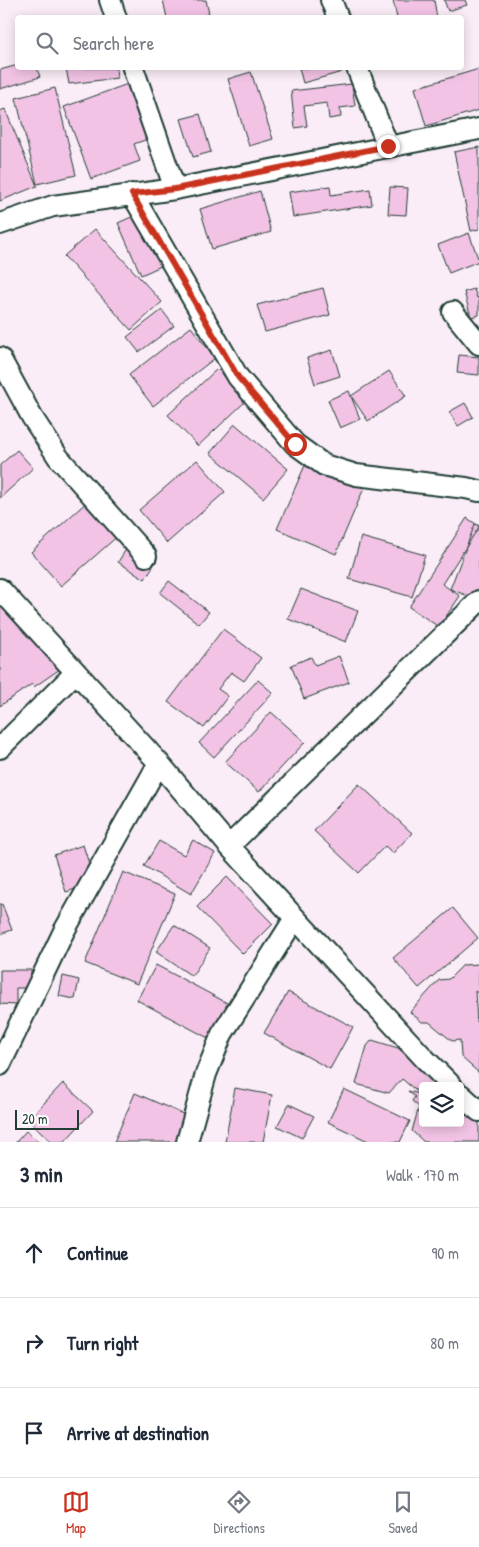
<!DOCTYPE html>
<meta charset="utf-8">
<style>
:root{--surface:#fff;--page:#f2f2f3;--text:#1f2937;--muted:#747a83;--line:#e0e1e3;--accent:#c8321e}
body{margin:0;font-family:"Patrick Hand",sans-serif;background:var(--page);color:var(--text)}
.controls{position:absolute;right:15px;bottom:15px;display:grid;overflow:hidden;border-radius:5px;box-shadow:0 2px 12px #0003}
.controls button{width:45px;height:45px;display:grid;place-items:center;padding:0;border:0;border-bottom:1px solid var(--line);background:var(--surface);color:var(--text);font:25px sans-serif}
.scale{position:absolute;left:15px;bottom:12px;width:64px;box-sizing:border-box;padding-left:5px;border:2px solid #1f3d34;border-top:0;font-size:14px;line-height:18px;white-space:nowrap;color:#1f3d34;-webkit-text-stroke:4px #fff;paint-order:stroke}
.stop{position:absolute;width:15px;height:15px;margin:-11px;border:4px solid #c8321e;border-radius:50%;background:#fff}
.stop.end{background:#c8321e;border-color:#fff;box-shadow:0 1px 5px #0008}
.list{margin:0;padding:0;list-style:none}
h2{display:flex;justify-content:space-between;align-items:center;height:65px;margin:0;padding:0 20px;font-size:21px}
h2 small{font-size:16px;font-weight:400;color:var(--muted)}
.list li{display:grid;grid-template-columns:32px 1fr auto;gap:15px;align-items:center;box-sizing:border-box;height:90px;padding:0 20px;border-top:1px solid var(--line)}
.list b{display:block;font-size:19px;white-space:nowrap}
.list em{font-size:16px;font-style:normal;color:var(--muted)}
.icon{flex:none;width:28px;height:28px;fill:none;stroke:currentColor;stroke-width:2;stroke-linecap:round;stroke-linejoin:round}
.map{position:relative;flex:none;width:479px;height:1142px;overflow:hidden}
.search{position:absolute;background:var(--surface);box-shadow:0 2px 12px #0003;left:15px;right:15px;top:15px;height:55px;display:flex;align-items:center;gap:12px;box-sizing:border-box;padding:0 18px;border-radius:5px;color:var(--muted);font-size:19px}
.sheet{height:335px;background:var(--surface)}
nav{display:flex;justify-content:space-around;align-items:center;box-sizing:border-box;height:70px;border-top:1px solid var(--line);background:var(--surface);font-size:14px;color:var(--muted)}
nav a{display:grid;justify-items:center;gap:2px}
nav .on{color:var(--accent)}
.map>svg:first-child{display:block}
</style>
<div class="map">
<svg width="479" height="1142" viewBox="0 0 479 1142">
<rect width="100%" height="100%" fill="#fbedf7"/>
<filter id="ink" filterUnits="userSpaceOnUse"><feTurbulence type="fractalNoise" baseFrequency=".02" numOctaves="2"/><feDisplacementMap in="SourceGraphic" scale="10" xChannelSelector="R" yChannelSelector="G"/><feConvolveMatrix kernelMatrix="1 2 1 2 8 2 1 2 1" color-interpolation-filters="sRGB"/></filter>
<g filter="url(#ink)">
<path fill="#f2c3e5" stroke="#1f3d34" d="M163,0h43l3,14 -15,4h-27z
M393,0h41l3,18h-40z
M444,0h21l2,5 -19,6z
M18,65v3h19l3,9 -40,12v-19z
M66,68h50l1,10 -48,6z
M299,68h42l1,4 -39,11z
M479,69v41l-53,16 -11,-38z
M251,72l22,67 -24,7 -21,-67z
M136,81l20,55 -22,8 6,17 -49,18 -27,-72z
M352,84l3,22 -15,2 1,9 -12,2 -2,-16 -23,3 3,20 -12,2 -4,-37z
M55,88l21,87 -39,9 -21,-86z
M5,109l32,77 -37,15v-90z
M200,114l11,38 -18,5 -12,-38z
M479,147v82l-8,2 -17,-79z
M330,186l1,9 39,-6 2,16 -79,12 -4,-25z
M390,187l18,1 -2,27 -18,-1z
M260,191l11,41 -59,17 -12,-40z
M147,210l23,52 -29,13 -23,-52z
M95,229l67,73 -31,28 -67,-74z
M469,233l10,28 -30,12 -11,-28z
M323,288l7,27 -65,17 -8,-27z
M474,289l3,9 2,-1v18l-8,2 -7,-25z
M162,310l12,16 -35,26 -12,-15z
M191,327l24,31 -62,48 -24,-31z
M332,350l8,26 -25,8 -8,-26z
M459,355l20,2v18l-22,-2z
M217,369l30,31 -49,46 -30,-31z
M389,371l17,25 -38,25 -17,-25z
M349,391l11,28 -20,9 -12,-28z
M465,403l8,14 -15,9 -9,-14z
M235,424l53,45 -25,29 -53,-45z
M17,450l16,18 -33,30v-33z
M197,460l28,32 -58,51 -28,-33z
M306,463l58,25 -28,66 -59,-25z
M89,500l31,34 -59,52 -30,-34z
M467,518l12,8v1l-37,57 18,12 -21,31 -30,-20z
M475,524l4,2v74l-29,-11z
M361,537l64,18 -13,42 -63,-18z
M130,543l27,17 -12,19 -27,-17z
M169,581l40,31 -10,12 -39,-31z
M0,585l60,84 -26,18 -2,-3 -32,22z
M301,589l57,22 -12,31 -58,-23z
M223,629l38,29 -17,23 -13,-9 -13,17 10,7 -24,32 -36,-26z
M339,656l10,26 -45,17 -13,-34 20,-8 4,8z
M258,680l15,13 -59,64 -15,-14z
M271,712l34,30 -46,50 -34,-30z
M359,784l53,49 -19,20 -8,-7 -26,27 -45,-42z
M193,840l22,13 -24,41 -47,-28 15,-25 25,14z
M83,845l10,31 -8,10 -19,6 -12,-37z
M123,872l52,22 -38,90 -52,-21z
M227,877l46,47 -30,30 -46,-47z
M0,904h2l10,26 -12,4z
M453,908l25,30 -59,50 -26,-30z
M174,925l36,23 -18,28 -36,-24z
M479,964v30l-4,-3 2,31h2v51l-18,-16 -1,-17 -8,1 -23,-19h-7l-12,-10 29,-32 10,-1 14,-14z
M156,965l73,39 -19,35 -73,-39z
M0,970h31v18h-15v17l-16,-1z
M63,976l16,4 -4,19 -16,-3z
M288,992l65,35 -23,42 -66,-36z
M372,1040l26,8 24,21 16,4 -4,13h-11v37h37v-20l19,16v23h-55l-12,-11 7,-24 -7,-6 3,-4 -7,-6 12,3 -18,-15 -13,14 -33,-9 11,-38z
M63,1083l30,28 -29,31h-12l-24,-22z
M235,1088l37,7 -9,47h-38z
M344,1089l66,32 -10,21h-30l-42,-20z
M135,1093l57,25 -10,24h-68z
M289,1104l25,12 -12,22 -25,-12z
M26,1131l13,11h-23z"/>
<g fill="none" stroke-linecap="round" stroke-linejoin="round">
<defs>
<path id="minor" d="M110,0l6,18
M331,0l7,18
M133,68l42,121
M357,68l31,78
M132,194l106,183 57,67 29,21 32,10 110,13 13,3
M0,224l53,-18 122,-17 304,-60
M453,312l26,32
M0,358l32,59 26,40 88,99
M0,589l159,174 70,83 195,212 28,28
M0,748l76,-76
M229,846l250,-245
M0,1065l64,-134 95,-168
M460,1094l19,17
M187,1142l19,-68 16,-40 73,-116"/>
</defs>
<use href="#minor" stroke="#1f3d34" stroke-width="24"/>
<use href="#minor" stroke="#fff" stroke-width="20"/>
</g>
</g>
<g fill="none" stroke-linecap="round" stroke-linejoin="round" filter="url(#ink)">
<path stroke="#c8321e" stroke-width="6" d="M295,444l-57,-67 -106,-183 43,-5 213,-43"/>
</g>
</svg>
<div class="controls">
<button><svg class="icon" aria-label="layers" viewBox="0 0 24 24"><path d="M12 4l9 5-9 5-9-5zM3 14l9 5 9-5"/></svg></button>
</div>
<div class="scale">20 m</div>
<div class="stop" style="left:295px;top:444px"></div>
<div class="stop end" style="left:388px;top:146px"></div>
<div class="search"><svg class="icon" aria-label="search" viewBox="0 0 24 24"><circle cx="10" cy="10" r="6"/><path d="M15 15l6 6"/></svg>Search here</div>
</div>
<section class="sheet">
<h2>3 min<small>Walk · 170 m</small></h2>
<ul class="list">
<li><svg class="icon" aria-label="ahead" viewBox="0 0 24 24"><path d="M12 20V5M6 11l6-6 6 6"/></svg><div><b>Continue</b></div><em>90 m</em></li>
<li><svg class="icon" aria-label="right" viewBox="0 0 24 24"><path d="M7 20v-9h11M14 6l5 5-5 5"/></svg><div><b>Turn right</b></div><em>80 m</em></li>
<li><svg class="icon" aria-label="arrive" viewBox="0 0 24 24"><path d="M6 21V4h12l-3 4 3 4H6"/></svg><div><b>Arrive at destination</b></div></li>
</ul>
</section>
<nav>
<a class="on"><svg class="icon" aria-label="map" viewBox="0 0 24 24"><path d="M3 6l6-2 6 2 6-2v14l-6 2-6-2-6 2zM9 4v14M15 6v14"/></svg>Map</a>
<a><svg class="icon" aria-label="directions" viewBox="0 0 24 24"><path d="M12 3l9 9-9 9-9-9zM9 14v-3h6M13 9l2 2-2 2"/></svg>Directions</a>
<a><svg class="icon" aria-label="saved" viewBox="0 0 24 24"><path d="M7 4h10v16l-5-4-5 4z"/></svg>Saved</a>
</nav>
